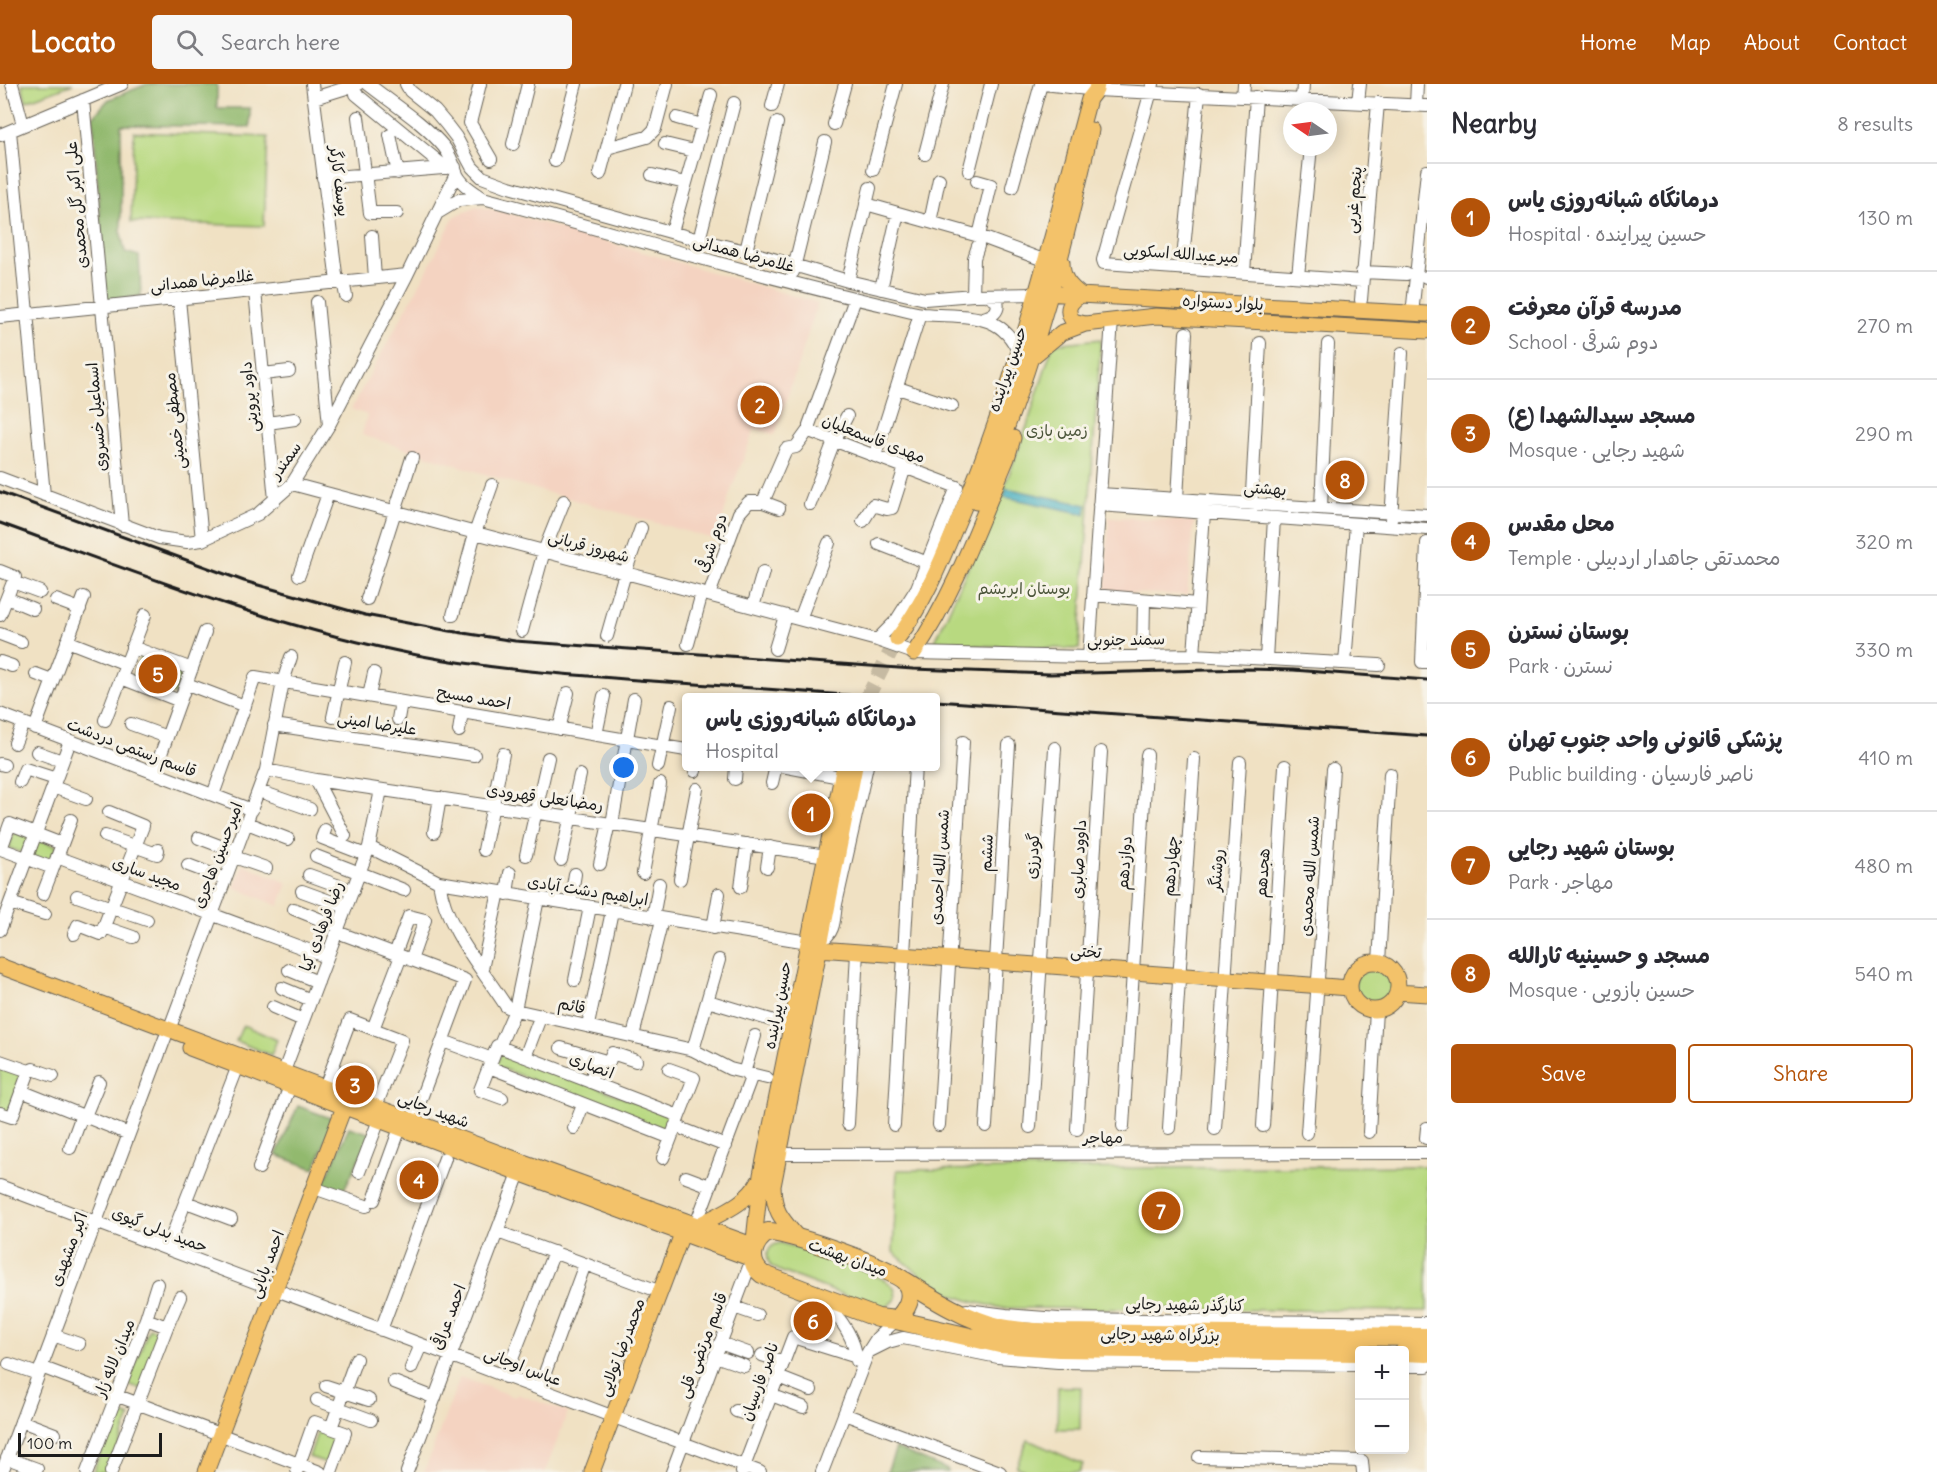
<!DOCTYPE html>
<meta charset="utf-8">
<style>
:root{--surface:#fff;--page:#f7f7f7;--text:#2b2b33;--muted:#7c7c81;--line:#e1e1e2;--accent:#b45309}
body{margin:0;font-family:Delius,"Playpen Sans Arabic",sans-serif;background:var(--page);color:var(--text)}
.controls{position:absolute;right:18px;bottom:18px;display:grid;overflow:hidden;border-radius:6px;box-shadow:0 3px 15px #0003}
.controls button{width:54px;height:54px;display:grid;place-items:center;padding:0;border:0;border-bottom:2px solid var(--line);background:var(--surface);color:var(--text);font:30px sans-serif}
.compass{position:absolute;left:1283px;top:18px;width:54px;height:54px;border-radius:50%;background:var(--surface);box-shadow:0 3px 15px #0003;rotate:283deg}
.scale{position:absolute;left:18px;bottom:15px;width:144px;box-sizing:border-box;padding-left:6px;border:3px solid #1c1c1c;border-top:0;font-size:16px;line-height:21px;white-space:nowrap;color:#1c1c1c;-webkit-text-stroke:4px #f7f3e8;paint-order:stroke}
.you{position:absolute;left:624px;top:684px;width:21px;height:21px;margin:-15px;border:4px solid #fff;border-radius:50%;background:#1a73e8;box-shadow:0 0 0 9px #1a73e833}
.badge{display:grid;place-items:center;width:39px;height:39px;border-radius:50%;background:var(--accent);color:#fff;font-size:20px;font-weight:700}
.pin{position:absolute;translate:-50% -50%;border:3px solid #fff;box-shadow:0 2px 6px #0006}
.popup{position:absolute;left:682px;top:609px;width:258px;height:78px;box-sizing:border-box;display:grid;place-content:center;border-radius:6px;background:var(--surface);filter:drop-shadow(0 2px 4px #0005);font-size:20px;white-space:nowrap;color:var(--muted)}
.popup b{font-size:22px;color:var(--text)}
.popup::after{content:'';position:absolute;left:50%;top:100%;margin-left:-12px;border:12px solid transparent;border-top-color:var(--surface)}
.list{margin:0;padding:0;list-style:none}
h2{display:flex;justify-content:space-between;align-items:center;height:78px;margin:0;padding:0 24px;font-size:26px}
h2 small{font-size:20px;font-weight:400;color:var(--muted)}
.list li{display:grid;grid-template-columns:39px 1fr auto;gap:18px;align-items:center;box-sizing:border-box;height:108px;padding:0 24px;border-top:2px solid var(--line)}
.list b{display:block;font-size:22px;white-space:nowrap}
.list p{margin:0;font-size:20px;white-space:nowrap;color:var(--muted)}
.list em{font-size:20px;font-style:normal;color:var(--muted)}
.actions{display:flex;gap:12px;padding:18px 24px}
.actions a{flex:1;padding:14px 0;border:2px solid var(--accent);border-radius:6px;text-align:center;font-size:21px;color:var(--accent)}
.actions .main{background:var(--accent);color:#fff}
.icon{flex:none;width:33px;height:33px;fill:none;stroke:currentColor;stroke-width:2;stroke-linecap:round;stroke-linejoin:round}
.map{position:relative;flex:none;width:1427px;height:1388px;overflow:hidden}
header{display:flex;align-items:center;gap:36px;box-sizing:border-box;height:84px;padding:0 30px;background:var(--accent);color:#fff}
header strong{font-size:28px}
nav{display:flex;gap:33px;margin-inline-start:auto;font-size:21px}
.search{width:420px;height:54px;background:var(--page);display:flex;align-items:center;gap:15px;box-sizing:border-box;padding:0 21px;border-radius:6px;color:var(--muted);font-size:22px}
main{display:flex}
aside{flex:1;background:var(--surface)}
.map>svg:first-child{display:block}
</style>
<header>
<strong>Locato</strong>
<div class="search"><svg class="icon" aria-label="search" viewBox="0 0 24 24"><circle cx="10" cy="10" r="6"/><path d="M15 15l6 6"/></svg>Search here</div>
<nav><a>Home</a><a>Map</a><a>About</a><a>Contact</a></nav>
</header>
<main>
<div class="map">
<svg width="1427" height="1388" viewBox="0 0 1427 1388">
<rect width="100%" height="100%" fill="#f7f3e8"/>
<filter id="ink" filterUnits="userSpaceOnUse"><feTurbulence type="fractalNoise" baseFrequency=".0167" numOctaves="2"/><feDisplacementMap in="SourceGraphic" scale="12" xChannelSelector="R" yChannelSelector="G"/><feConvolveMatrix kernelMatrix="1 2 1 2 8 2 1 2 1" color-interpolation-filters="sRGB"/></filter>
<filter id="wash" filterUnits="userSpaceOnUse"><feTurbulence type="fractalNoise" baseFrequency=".008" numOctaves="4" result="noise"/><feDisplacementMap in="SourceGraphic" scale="24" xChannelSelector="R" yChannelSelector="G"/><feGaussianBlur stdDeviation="1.35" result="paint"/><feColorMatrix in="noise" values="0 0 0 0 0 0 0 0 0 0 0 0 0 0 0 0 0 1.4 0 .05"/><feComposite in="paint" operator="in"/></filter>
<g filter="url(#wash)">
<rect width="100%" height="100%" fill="#f0e1c3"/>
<path fill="#f4d3c1" d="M476,122l28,6 314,91 -43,132 -20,-7 -26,68 -12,44 -207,-58 -148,-47 5,-20 -16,-6 75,-136 28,-56z
M1109,433l85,4 -7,74 -82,-3z
M808,707l12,1 -6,43 -12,-2z
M243,780l45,19 -9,23 -45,-19z
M460,1293l55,20 2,-3 51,18 -23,60h-121z"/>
<path fill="#b8d980" stroke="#6a7a4e" stroke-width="1.5" d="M22,0h51l-47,17z
M134,48l134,5 -4,89 -133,-4z
M1101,255l-22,310 -145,-5 71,-159 22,-59 26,-82z
M142,570l41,16 -9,24 -42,-16z
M14,748l43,14 -6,17 -42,-15z
M1355 901a20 20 0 1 1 40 0a20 20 0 1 1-40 0Z
M243,941l34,15 -6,15 -35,-14z
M502,966l169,66 -6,16 -169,-66z
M0,976l29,11 -17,46 -12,-5z
M1427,1082v145l-425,-3 -28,-6 -36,-12 -45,-38 4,-82z
M780,1159c19,5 102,30 112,43 4,4 4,9 3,13l-7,7h-15l-93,-35 -9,-5c-7,-10 -3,-21 9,-23z
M149,1244l12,4 -20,57 -13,-5z
M1058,1303h23l-1,42h-23z
M116,1327l14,6 -22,55h-15z
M319,1343l18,6 -10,30 -18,-6z
M1028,1356l55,24 -4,8h-50l-13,-5z"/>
<path fill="#92b96e" stroke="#576a45" stroke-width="1.5" d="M147,0h70v24h33v19l-129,-2v109l4,18 14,4 2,40 -35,5 -13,-184 15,-17z
M298,1022l35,13 -18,50 -39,-14z
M349,1043l23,7 -29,57 -20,-6z
M896,1364l52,22v2h-61z"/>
<path fill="#42aec0" stroke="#2f656e" stroke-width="1.5" d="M1006,404l81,17 -2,9 -81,-17z"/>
</g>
<g filter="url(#ink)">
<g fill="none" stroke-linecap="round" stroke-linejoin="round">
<path stroke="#c6baa2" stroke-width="15" stroke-dasharray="15 8" stroke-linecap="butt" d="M867,614l30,-59"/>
<defs>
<path id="minor" d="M12,0l11,41
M312,0l25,198
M368,0c25,20 55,38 76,63 6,8 9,16 12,25 4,12 17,19 27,26 133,35 265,76 400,107 13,3 26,7 40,9 39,4 79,-5 96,40
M406,0l4,7 25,20 11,13 10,13 16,30 10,10 27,10 190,53 47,11 102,30 77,18 48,-4 64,-1
M480,0l-10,39 21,36
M1044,0l52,6 331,16
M1153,0l-50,176 1,3 258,18
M356,10l90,74
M1243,13l1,-13
M314,14l45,-14
M1302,15l1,-15
M83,16l39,425
M1358,18l2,-18
M1416,21l1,-21
M772,22l6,-22
M358,33l12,96h27
M677,34l25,7
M834,40l11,-40
M10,47l34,364
M0,51l122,-51
M390,51l8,38
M513,60l15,-60
M665,60l29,7
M607,64l40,-11 8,-8 12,-45
M925,70l18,-70
M555,77l21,-77
M873,86l23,-86
M969,87l22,-87
M600,90l24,-90
M652,91l33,8
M323,94l132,-11
M977,97l14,4 -12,51
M1012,103l29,-103
M866,120l113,32 67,25
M439,128l20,-12 24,-2
M930,138l9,-43
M672,148l39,-137
M372,152l3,42
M699,156l35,-137
M746,167l31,-128
M1182,185l17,-175
M793,188l32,-130
M1362,188l44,2
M1244,189l12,-176
M1298,192l13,-129
M1426,193h1
M343,197l3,15
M848,197l22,-93
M881,205l17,-76
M255,207l20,209
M973,211l1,-37 4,-12
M179,215l23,241
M855,215l-46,126v6l148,56 -40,101 -21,33 -19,19
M1361,216l17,-197
M317,218l12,123
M1413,221l14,-134
M0,233l407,-42
M983,234c9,-2 17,-6 14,-17l-10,-6
M263,290l26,-3
M898,304l54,18
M268,339l27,-4
M875,372l45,-142
M0,394l159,60 28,4 15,-2 56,-26 34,-30 37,-59 78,-150 49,-101
M292,400l585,156 37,13 175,4 105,-2 185,10
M1100,410l327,21
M1177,415l9,-166
M763,418l16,6
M810,420l24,-63 13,-25
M1099,421l328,24
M1321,424l7,-164
M1251,428l9,-169
M1391,435l11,-166
M863,437l10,-16 14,4 5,-1 13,-41
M1427,459l-5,119h5
M879,460l49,19
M0,487l15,6 -15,38
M299,491l29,-81
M13,498l27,10
M709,511l30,-82 10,-11h14l23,-53 10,-2 13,-18
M1093,511l104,9
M7,514l26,11
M367,515l45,-141
M56,516l24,9
M753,523l10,-35
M453,531l22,-82 17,-48
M800,535l29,-76
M522,547l22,-80 20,-50
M0,550l21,8
M607,552l18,-63 16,-45
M67,557l59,23
M688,560l14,-51
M132,563l60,22
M775,565l10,-33
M1143,571l1,-55
M1194,571l10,-142
M1089,573l23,-337
M1266,575l8,-141
M0,578l12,4
M1345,579l11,-139
M36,590l16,6
M121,594l59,23
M283,598l8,-25
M187,600l58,22
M369,612l5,-23
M0,630l252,96
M333,633l12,-55
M398,635l3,-17
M105,636l40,-105
M131,640l36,13
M274,641l200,30
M35,644l49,-131
M559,645l9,-36
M459,647l3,-19
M596,651l8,-39
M15,659l8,-20
M37,668l25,9
M0,680l4,1
M658,682l13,-60
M782,682l53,10
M266,686l50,10 504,75
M695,687l1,-5
M154,689l51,-141
M735,695l1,-13
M316,696l29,56
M20,698l5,-13 31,10
M772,699l4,-17
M53,703l33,12
M259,707l51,18
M213,711l42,-118 431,73
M247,739l41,16
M10,740l52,20 -9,24 -52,-19z
M612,740l22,-125
M325,746l-3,8 44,17
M434,748l6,-34
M105,752l52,18 1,-4
M199,754l37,14
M62,760l9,-24
M369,763l70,35 369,60 1,-8
M484,766l19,-96
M526,771l22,-97
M316,772l88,34
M57,773l270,100
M234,773l32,11
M561,776l19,-85
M600,780l9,-41
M188,781l37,14
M767,783l3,-20
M643,789l17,-89
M309,791l44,16
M680,795l17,-90
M439,798c7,47 42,85 67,124l9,4 178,40 37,19 37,9
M741,803l6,-43
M302,807l44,16
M43,810l10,-26
M507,810l3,-21
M77,812l70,24
M10,819l35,11
M570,820l5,-30
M294,825l45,18
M653,834l6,-34
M104,843l29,10
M713,844l6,-34
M0,846l70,-189
M337,848l128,48 -52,140
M74,850l4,-9 23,9 42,-108 -34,-14
M821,856c14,-6 13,-22 15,-36l31,-138
M395,870l14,-38 16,4 -14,40
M1379,878l11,-188
M482,885l17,-77
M289,886l29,12
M575,896l15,-73
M282,904l29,12
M708,917l83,25
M273,923l30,13
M588,941l24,-114
M373,945l28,-73
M169,946l97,-260 16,-83
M633,952l29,-116
M443,957l49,18
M499,963l16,-37 23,-111
M561,964l48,14 3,-9 24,8
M693,966l26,-90
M525,973l16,-42
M0,977l29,10 -17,46 -12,-4
M489,983l-9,23 22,8
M669,985l25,9 -15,38
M29,987l4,-2 20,7
M284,987l85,-224 12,-57
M744,989l11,-37
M590,998l8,-22
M325,1003l25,-67 52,20 -26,66
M21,1007l108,43
M85,1032l14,-34
M848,1040l9,-172
M894,1041l21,-359
M939,1041l24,-383
M675,1042l51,20
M986,1042l23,-381
M1123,1042l24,-371
M1263,1042l22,-360
M1030,1043l25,-379
M574,1044l9,-23
M1169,1044l25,-369
M1077,1045l24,-377
M1215,1045l25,-367
M1369,1048l7,-122
M1307,1049l26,-364
M1426,1054l1,-10
M70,1064l12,-33
M778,1070l649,-1
M663,1074c6,-14 11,-28 16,-42l-182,-70 -8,21 182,71
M259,1084l31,-82
M359,1088l20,-52
M686,1093l24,9
M0,1102l760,286
M314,1104l52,18
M374,1116l26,-72
M186,1118l45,17
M696,1140l56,-149
M498,1148l163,60
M167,1165l71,-183
M822,1216c17,16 33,37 35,61
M734,1223l23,8
M967,1226l39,5 53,4 368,4
M167,1243l13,-30
M381,1246l64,-172
M53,1251l26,9
M720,1259l28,10
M868,1268l20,-10 15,-4 95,19 60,5 302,3
M762,1271l22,7
M715,1272l29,10
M9,1280l29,10
M1404,1282h23
M41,1283l279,105
M411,1284l10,-23
M505,1293l49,-125
M778,1293l33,13
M394,1298l41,16
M326,1302l43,14
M539,1305l46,-125
M771,1311l32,12
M317,1316l54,20
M736,1327l26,8
M844,1330l156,58
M21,1337l34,13
M331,1344l25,-69
M1199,1373l163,4 1,11
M7,1374l30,11
M297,1386l17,-48 31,11 -14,39
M2,1388l163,-434
M87,1388l59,-153 11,-35
M111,1388l56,-145 -21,-8
M407,1388l112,-299
M672,1388l80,-213
M742,1388l51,-135 64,20
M822,1388l46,-120 9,-14 19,-18"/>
<path id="major" d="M1062,178c0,16 7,24 19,33 -12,7 -16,15 -8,26l12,3
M1043,209l384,21
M1031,274l30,-25 24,-9 71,-8 271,15
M976,418c30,-66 54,-137 74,-207 16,-54 28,-110 41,-165
M897,555c30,-39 47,-85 66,-130 55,-133 89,-272 126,-410l7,-9 1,-6
M914,569c40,-58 66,-131 93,-195l6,-20
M819,865l531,39
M1350 902a24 24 0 1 1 48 0a24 24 0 1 1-48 0Z
M0,882l523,196 232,84
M1397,908l30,2
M190,964l329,125 233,86
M699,1141c22,-12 48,-21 60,-44
M799,1155c-17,-20 -25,-26 -26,-53l82,-420
M753,1166l8,-75 83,-409
M206,1388l141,-373
M592,1388l90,-238"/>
<path id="highway" d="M768,1148c18,-1 129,37 138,51 9,13 0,28 -10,37l-18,-2 -116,-44c-15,-12 -10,-32 6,-42z
M905,1197c30,19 62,39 97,47 19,4 38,4 57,5l368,4
M896,1236l104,24 59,4 301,4
M1404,1268l23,1"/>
</defs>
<use href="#minor" stroke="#666156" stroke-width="14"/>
<use href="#major" stroke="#666156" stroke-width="17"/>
<use href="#highway" stroke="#666156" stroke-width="20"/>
<use href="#minor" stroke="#fff" stroke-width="12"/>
<use href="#major" stroke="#f3c26a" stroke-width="15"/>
<use href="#highway" stroke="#f3c26a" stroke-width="18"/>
<path stroke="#1c1c1c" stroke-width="3" d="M0,408l244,89 121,34 85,16 65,10 398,28 137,5 198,-5 45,1 134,10
M0,439c137,50 273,104 417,132 77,15 156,20 235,26 77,5 155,11 232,17
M936,617l491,35"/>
</g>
</g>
<g text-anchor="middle" stroke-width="6" stroke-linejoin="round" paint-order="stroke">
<g font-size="16" fill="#1c1c1c" stroke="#f7f3e8">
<text transform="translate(340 97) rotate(83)" y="6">یوسف کارگر</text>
<text transform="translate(1353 116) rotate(-85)" y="6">پنجم غربی</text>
<text transform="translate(76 121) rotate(-95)" y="6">علی اکبر گل محمدی</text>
<text transform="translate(744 169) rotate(15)" y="6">غلامرضا همدانی</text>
<text transform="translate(1181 169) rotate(4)" y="6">میرعبدالله اسکویی</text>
<text transform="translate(202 196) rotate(-6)" y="6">غلامرضا همدانی</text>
<text transform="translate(1223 218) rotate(3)" y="6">بلوار دستواره</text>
<text transform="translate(1007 285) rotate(-71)" y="6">حسین پیراینده</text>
<text transform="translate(249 313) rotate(-96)" y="6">داود پروینی</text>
<text transform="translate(96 333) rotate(-95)" y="6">اسماعیل خسروی</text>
<text transform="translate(174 337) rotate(-96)" y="6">مصطفی خمینی</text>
<text transform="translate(874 354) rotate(21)" y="6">مهدی قاسمعلیان</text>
<text transform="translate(285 376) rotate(-54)" y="6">سمندر</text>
<text transform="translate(1265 404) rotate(4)" y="6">بهشتی</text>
<text transform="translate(711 459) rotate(-70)" y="6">دوم شرقی</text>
<text transform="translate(589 462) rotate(15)" y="6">شهروز قربانی</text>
<text transform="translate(1126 555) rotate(-1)" y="6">سمند جنوبی</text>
<text transform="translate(474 613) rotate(10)" y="6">احمد مسیح</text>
<text transform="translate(377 639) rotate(9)" y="6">علیرضا امینی</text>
<text transform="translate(132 663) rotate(21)" y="6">قاسم رستمی دردشت</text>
<text transform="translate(545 713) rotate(8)" y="6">رمضانعلی قهرودی</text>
<text transform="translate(986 769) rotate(-87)" y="6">ششم</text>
<text transform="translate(217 771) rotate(-69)" y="6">امیرحسین هاجری</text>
<text transform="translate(1032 772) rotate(-86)" y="6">گودرزی</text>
<text transform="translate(1078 775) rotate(-87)" y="6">داوود صابری</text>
<text transform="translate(1124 779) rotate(-86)" y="6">دوازدهم</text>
<text transform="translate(1170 782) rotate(-86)" y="6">چهاردهم</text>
<text transform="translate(939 783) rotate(-86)" y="6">شمس الله احمدی</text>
<text transform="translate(1216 786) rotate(-86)" y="6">روشنگر</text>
<text transform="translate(147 789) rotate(20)" y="6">مجید ساری</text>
<text transform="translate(1262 789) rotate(-86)" y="6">هجدهم</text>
<text transform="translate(1309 792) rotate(-86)" y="6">شمس الله محمدی</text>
<text transform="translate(588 806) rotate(9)" y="6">ابراهیم دشت آبادی</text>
<text transform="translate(321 842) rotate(-69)" y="6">رضا فرهادی کیا</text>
<text transform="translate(1086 867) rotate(4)" y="6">تختی</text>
<text transform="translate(572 921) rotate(12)" y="6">قائم</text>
<text transform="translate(777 921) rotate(-79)" y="6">حسین پیراینده</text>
<text transform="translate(592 981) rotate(21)" y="6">انصاری</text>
<text transform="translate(434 1025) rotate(21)" y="6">شهید رجایی</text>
<text x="1103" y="1059">مهاجر</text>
<text transform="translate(160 1145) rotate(21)" y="6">حمید بدلی گیوی</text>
<text transform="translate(68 1165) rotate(-69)" y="6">اکبر مشهدی</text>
<text transform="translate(848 1173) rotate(20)" y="6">میدان بهشت</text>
<text transform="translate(266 1180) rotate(-69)" y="6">احمد بابایی</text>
<text transform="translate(1185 1220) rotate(1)" y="6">کنارگذر شهید رجایی</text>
<text transform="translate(448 1233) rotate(-69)" y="6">احمد عراقی</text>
<text transform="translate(1160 1250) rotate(1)" y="6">بزرگراه شهید رجایی</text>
<text transform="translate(702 1261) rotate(-69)" y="6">قاسم مرتضی قلی</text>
<text transform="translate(621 1263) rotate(-69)" y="6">محمدرضا تولایی</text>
<text transform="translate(114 1274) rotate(-68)" y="6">میدان لاله زار</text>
<text transform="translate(523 1282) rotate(21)" y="6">عباس اوجانی</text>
<text transform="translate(759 1297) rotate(-70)" y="6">ناصر فارسیان</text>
</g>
<g font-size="16" fill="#4b553a" stroke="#f7f3e8">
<text x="1057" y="352">زمین بازی</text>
<text x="1024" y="510">بوستان ابریشم</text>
</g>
</g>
</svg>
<div class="controls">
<button>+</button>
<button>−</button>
</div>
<svg class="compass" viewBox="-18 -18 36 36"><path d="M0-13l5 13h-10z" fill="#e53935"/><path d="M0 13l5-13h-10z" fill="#7c7c81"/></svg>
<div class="scale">100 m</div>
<div class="you"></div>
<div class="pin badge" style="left:811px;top:729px">1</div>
<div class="popup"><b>درمانگاه شبانه‌روزی یاس</b>Hospital</div>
<div class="pin badge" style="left:760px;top:321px">2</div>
<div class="pin badge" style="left:355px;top:1001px">3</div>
<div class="pin badge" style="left:419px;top:1096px">4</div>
<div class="pin badge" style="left:158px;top:590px">5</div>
<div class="pin badge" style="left:813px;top:1237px">6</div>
<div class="pin badge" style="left:1161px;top:1127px">7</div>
<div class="pin badge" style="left:1345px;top:396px">8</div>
</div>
<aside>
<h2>Nearby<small>8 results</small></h2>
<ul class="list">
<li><span class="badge">1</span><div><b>درمانگاه شبانه‌روزی یاس</b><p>Hospital · حسین پیراینده</p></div><em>130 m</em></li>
<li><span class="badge">2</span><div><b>مدرسه قرآن معرفت</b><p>School · دوم شرقی</p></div><em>270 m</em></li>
<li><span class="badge">3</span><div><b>مسجد سیدالشهدا (ع)</b><p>Mosque · شهید رجایی</p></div><em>290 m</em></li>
<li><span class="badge">4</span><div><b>محل مقدس</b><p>Temple · محمدتقی جاهدار اردبیلی</p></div><em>320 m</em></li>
<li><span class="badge">5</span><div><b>بوستان نسترن</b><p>Park · نسترن</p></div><em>330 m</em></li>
<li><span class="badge">6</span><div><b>پزشکی قانونی واحد جنوب تهران</b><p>Public building · ناصر فارسیان</p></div><em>410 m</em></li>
<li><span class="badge">7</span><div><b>بوستان شهید رجایی</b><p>Park · مهاجر</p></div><em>480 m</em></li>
<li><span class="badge">8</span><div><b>مسجد و حسینیه ثارالله</b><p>Mosque · حسین بازویی</p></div><em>540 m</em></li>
</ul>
<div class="actions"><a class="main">Save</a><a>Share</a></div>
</aside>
</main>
